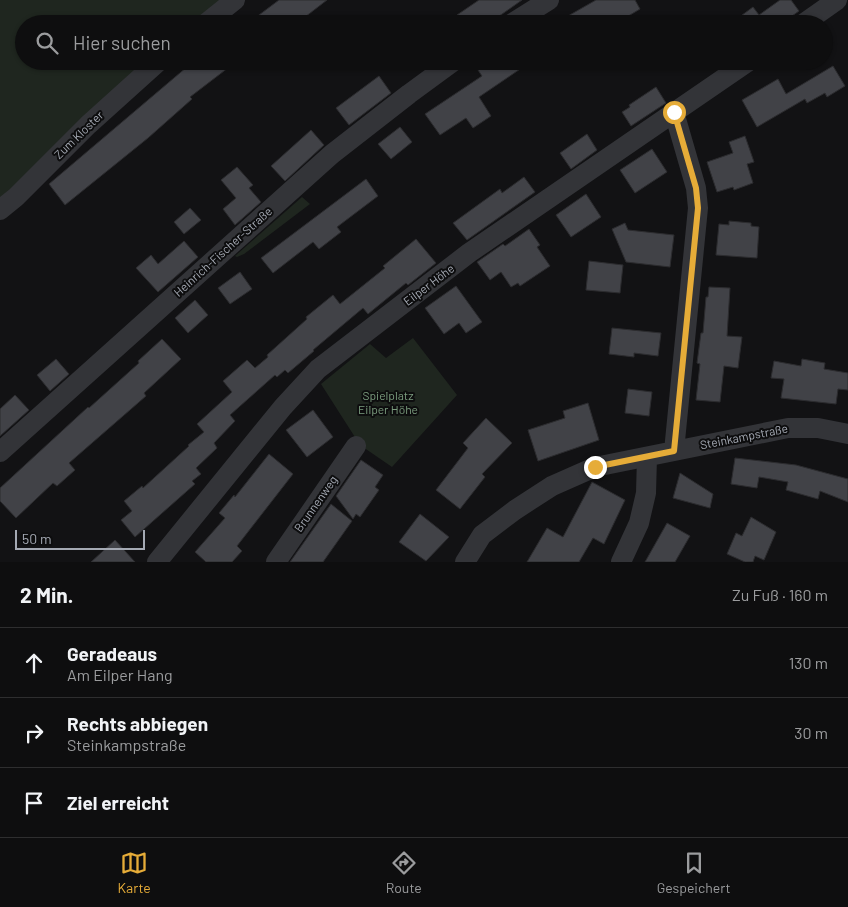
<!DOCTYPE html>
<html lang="de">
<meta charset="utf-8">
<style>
:root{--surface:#0e0e0f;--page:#1c1c1d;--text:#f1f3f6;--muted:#9b9c9e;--line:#2e2e2f;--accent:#e6ac38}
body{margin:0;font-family:Barlow,sans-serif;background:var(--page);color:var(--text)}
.scale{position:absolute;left:15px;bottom:12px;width:130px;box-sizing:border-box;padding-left:5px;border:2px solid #a4a9b3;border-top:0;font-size:14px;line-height:18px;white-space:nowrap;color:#a4a9b3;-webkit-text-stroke:4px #0d0d0e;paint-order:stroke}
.stop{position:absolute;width:15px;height:15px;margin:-11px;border:4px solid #e6ac38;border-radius:50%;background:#fff}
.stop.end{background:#e6ac38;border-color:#fff;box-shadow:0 1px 5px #0008}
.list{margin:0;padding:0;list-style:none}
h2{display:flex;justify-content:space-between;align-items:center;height:65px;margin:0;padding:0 20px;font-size:21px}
h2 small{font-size:16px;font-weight:400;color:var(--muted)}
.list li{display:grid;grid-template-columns:32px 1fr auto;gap:15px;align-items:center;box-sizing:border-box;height:70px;padding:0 20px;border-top:1px solid var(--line)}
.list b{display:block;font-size:19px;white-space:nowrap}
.list p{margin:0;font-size:16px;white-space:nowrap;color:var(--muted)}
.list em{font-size:16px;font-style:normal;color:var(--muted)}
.icon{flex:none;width:28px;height:28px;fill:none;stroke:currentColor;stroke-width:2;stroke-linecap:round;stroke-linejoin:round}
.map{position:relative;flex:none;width:848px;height:562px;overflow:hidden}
.search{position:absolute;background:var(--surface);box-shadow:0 1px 4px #0004;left:15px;right:15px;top:15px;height:55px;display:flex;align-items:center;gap:12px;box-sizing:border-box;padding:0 18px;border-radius:28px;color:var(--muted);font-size:19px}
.sheet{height:275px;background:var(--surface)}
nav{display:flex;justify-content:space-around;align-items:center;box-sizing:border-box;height:70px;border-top:1px solid var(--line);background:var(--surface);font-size:14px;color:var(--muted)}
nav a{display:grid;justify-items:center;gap:2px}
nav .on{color:var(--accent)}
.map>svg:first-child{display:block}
</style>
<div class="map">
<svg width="848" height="562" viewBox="0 0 848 562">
<rect width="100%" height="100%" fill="#121214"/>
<path fill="#1f261f" d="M0,0h235l-30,24h-181v37h135l-159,149z
M302,197l8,7 -66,50 -7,3 -2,-1z
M413,338l44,57 -65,72 -32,-22 -39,-61 49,-40 16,14z"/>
<path fill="#414247" stroke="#2c2c2f" d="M279,0h48l-31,24h-49z
M479,0h43l-34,24h-25l-6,-9z
M596,0h39l5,9 -25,15h-61z
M780,0h11l8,11 -18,13h-51l23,-17 6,8z
M194,61h43l-47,36 2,2 -44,39 -83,67 -16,-21z
M491,61h41l-53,36 12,19 -18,12 -7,-10 -26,17 -15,-21 57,-38 -4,-6z
M833,66l12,20 -18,11 -2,-4 -18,10 -2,-4 -48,28 -15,-27 36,-21 8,15z
M379,76l12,17 -42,32 -13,-17z
M656,87l10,16 -35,23 -9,-14 8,-5 -1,-2z
M400,127l12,15 -21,17 -13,-15z
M311,130l13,15 -39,36 -14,-15z
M587,134l10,16 -26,19 -11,-16z
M745,136l9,26 -7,2 6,19 -19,7 -1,-3 -16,5 -10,-30 26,-9 -4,-11z
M652,149l15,23 -32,21 -15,-23z
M237,167l16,18 -4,3 12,14 -26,23 -12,-16 13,-11 -15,-18z
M524,177l11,15 -68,48 -14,-17 47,-34 2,4z
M366,179l12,17 -41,31 4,5 -22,17 -6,-7 -40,31 -12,-15z
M586,194l15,23 -30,20 -15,-22z
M190,208l11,12 -17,14 -10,-12z
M729,221l22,2v3l8,1 -2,31 -41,-3 3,-31 10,1z
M625,223l3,7 46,5 -4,32 -44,-5 -14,-33z
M529,229l11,16 -3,2 13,19 -30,20 -2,-3 -7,4 -10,-15 -11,8 -13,-18 26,-18 2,2z
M416,239l20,24 -28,22 -2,-2 -38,31 -5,-6 -50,42 1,1 -26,22 -3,-3 -8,7 -2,-2 -45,40 5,6 -21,22 3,5 -21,20 5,6 -9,7 3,3 -60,53 -14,-17 11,-9 -8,-10 18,-15 1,2 46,-42 -1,-1 16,-13 -7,-8 35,-32 -9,-11 24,-21 8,8 13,-11 -1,-2 40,-36 -1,-2 27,-22 7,9 45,-36 -2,-2z
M184,241l14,16 -40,35 -22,-24 15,-13 7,9z
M589,261l34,4 -3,28 -34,-3z
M240,272l12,17 -22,15 -12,-16z
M456,286l26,36 -16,11 -7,-10 -15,11 -19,-26z
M709,287l21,1 -3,48 15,1 -4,31 -14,-2 -4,36 -24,-2 4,-36 -3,-1 4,-30h2l3,-36h2z
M195,300l13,15 -20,18 -13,-15z
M612,328l49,5 -3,23 -24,-3v4l-25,-3z
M162,339l19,20 -37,34 2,3 -77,67 6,7 -18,16 -4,-3 -37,35 -16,-17v-13l88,-81 1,1 50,-45 -1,-2z
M56,359l13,15 -19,17 -13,-16z
M802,359l23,4 -1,6 24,4v17l-10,-1 -2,15 -55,-6 3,-19 -13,-1 3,-17 27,5z
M628,389l24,3 -3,24 -24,-3z
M15,395l14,15 -29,26v-27z
M588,403l11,37 -61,21 -10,-31 37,-12 -2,-7z
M313,410l20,27 -26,20 -21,-27z
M486,418l26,25 -30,31 3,3 -25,32 -24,-19 32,-42 -5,-5z
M269,454l24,20 -56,72 5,5 -10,11h-26l-11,-10 30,-34 -6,-5 15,-18 1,2z
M735,458l61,7 52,14v23l-28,-11 -2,8 -32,-9 2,-8 -29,-5 -2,11 -26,-4z
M361,460l22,15 -8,12 4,3 -19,27 -4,-3 -3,5 -17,-23z
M680,473l33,21 -3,14 -37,-10z
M592,482l33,18 -21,44 -11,-6 -14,24h-52l20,-34 16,9z
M331,504l21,17 -29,41h-33z
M420,514l29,23 -23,24 -27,-19z
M751,517l25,15 -12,28 -9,-4 -2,6h-8l-18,-8 9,-21 6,3z
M667,523l23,13 -15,26h-30z
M115,540l20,22h-44z"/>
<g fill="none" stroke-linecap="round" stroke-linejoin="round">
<path stroke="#333438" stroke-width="20" d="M205,24l30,-24
M511,24l38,-24
M803,24l34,-24
M0,210l16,-13 72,-72 71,-64
M674,451l24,-243 -2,-20 -22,-76
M0,452l332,-298 77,-60 45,-33
M157,562l126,-155 35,-38 151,-116 280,-192
M276,562l80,-116
M465,562l17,-27 33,-25 37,-24 43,-19 193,-39h30l30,6
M621,562l18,-39 7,-30 1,-36"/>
</g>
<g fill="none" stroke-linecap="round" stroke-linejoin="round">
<path stroke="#e6ac38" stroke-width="6" d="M595,467l79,-16 24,-243 -2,-20 -22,-76"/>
</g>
<g text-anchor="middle" stroke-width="4" stroke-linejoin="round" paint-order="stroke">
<g font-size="12" fill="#a4a9b3" stroke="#0d0d0e">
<text transform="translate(79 135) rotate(-44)" y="4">Zum Kloster</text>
<text transform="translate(223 252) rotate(-42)" y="4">Heinrich-Fischer-Straße</text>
<text transform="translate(429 285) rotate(-37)" y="4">Eilper Höhe</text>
<text transform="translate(744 437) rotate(-11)" y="4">Steinkampstraße</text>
<text transform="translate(316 504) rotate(-55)" y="4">Brunnenweg</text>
</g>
<g font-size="12" fill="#7c9d7f" stroke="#0d0d0e">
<text x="388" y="400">Spielplatz<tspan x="388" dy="14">Eilper Höhe</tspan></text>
</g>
</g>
</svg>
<div class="scale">50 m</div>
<div class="stop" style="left:674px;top:112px"></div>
<div class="stop end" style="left:595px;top:467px"></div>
<div class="search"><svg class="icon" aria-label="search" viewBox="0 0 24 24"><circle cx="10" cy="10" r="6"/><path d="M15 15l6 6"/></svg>Hier suchen</div>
</div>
<section class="sheet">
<h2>2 Min.<small>Zu Fuß · 160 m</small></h2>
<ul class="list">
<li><svg class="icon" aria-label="ahead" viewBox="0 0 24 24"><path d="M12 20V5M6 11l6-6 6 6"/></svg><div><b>Geradeaus</b><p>Am Eilper Hang</p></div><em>130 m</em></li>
<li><svg class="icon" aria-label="right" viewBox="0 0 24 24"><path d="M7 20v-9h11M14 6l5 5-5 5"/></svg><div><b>Rechts abbiegen</b><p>Steinkampstraße</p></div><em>30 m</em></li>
<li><svg class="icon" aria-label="arrive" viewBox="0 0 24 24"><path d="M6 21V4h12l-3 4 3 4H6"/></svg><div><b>Ziel erreicht</b></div></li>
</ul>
</section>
<nav>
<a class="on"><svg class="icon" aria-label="map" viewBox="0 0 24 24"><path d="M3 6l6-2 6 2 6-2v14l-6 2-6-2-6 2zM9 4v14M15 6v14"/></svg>Karte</a>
<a><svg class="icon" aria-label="directions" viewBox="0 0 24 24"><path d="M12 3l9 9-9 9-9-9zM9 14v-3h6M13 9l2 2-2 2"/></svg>Route</a>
<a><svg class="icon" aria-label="saved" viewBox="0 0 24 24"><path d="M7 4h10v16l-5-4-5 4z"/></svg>Gespeichert</a>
</nav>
